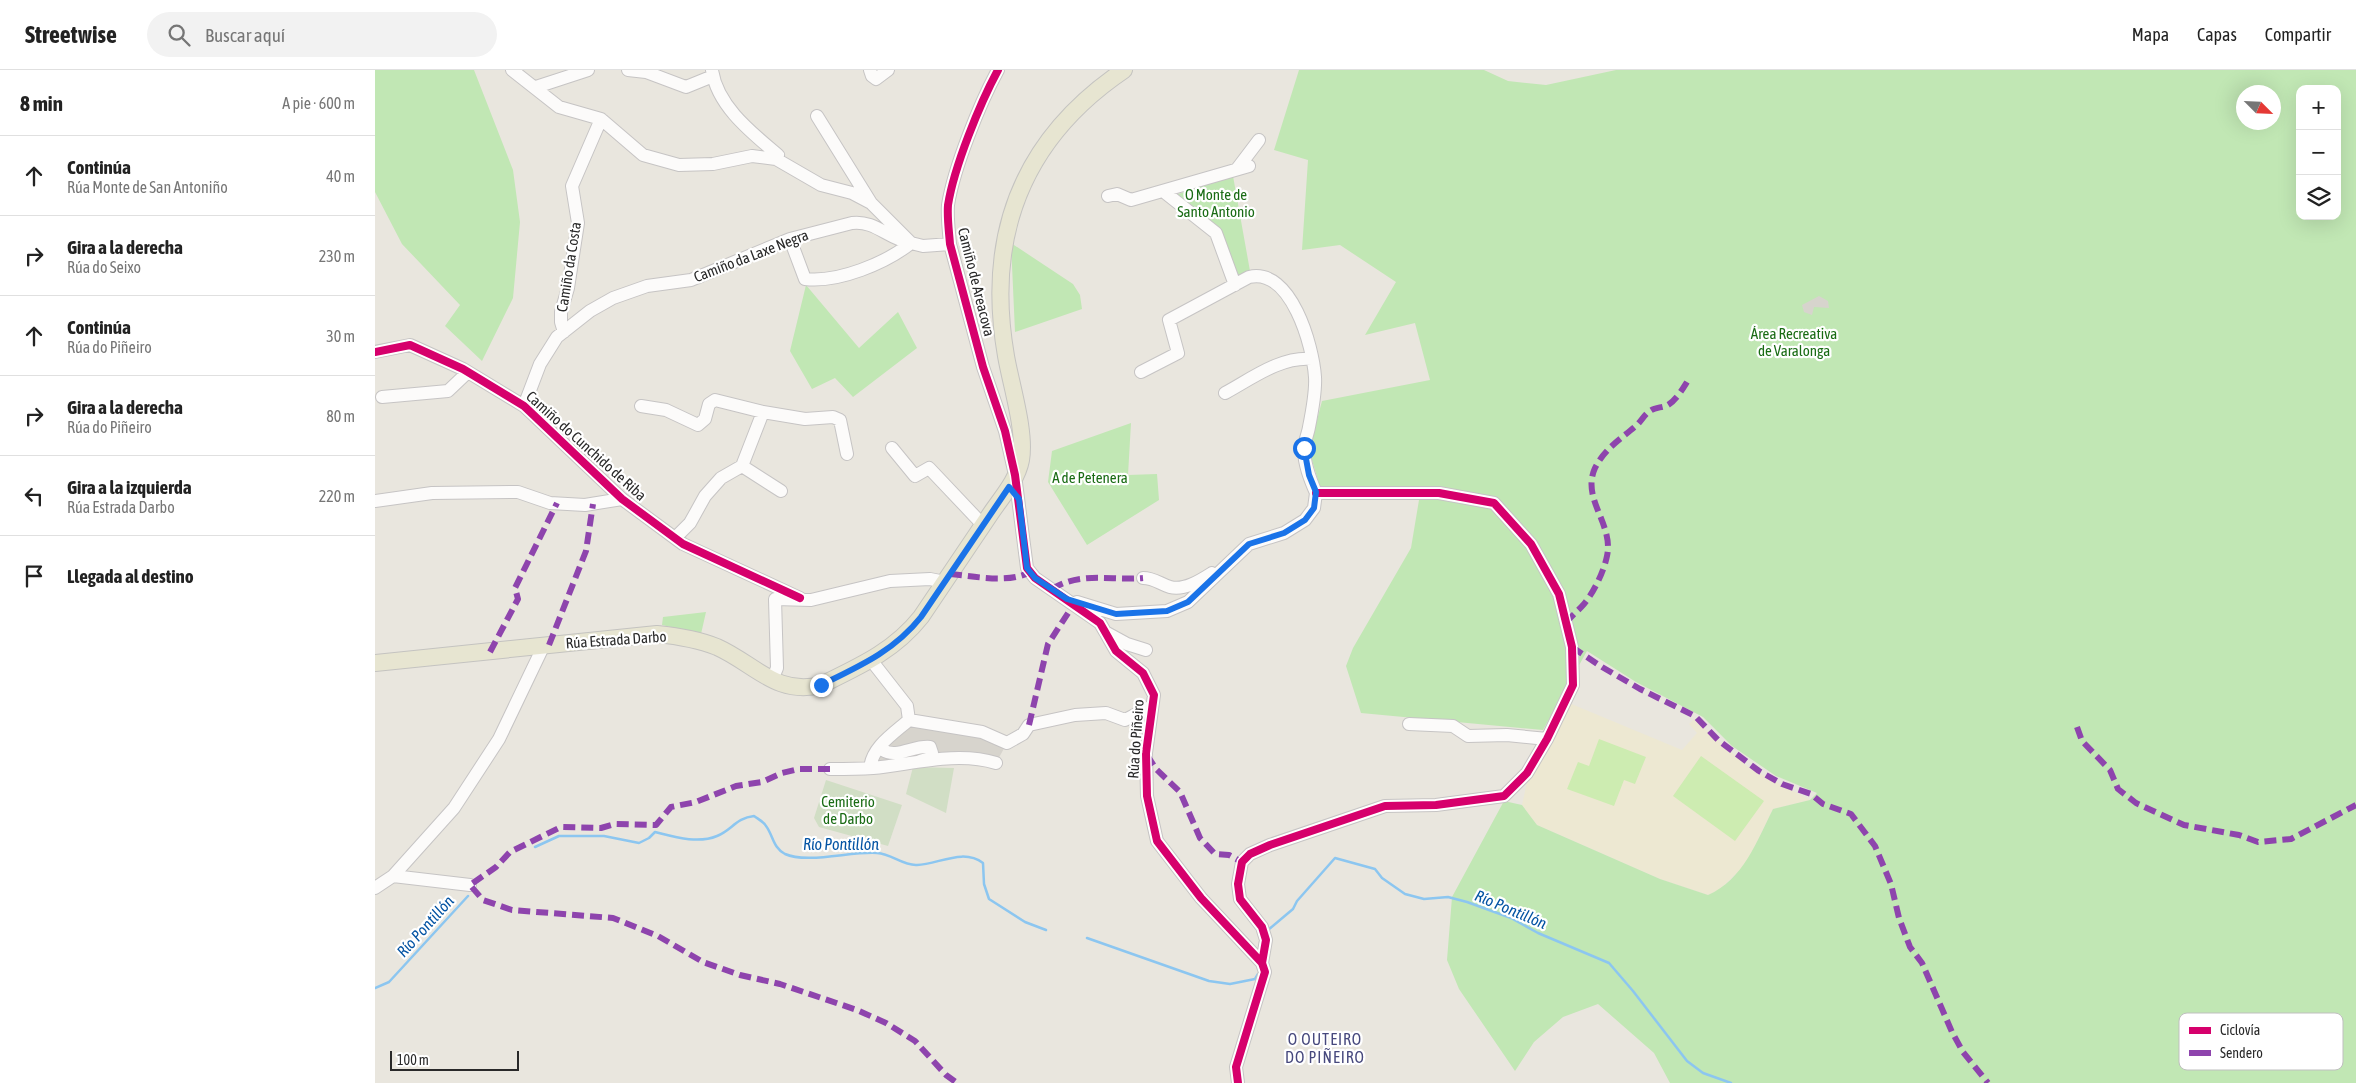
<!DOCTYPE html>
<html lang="es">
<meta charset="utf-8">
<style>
:root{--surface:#fff;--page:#f2f2f2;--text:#222;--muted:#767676;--line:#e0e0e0}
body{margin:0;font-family:"Asap Condensed",sans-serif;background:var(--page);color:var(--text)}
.controls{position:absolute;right:15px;top:15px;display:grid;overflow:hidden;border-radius:10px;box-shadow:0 5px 20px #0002}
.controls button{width:45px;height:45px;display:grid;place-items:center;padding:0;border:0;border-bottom:1px solid var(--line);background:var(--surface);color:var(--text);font:25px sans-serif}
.compass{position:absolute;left:1861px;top:15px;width:45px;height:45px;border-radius:50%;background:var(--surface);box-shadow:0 5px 20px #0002;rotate:114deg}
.scale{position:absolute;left:15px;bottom:12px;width:129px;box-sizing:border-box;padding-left:5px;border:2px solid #292929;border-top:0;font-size:14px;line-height:18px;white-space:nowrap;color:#292929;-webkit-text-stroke:4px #fff;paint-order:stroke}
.stop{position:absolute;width:15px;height:15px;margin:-11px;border:4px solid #1a73e8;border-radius:50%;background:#fff}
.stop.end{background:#1a73e8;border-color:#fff;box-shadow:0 1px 5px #0008}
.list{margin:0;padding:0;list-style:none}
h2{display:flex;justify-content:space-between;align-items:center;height:65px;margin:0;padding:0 20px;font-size:21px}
h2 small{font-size:16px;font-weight:400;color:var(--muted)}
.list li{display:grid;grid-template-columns:32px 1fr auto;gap:15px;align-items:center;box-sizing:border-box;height:80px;padding:0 20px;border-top:1px solid var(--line)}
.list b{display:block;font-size:19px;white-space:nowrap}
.list p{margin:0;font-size:16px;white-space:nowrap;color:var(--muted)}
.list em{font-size:16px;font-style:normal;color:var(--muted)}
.icon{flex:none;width:28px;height:28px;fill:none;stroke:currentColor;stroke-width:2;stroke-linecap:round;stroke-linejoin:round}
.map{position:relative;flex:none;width:1981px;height:1013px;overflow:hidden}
header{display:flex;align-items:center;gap:30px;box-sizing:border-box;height:70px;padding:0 25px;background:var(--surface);border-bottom:1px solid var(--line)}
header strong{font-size:24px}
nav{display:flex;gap:28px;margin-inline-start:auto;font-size:18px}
.search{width:350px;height:45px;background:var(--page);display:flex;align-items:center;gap:12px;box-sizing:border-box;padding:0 18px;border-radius:28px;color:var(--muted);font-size:19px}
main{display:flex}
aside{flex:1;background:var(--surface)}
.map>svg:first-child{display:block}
</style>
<header>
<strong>Streetwise</strong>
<div class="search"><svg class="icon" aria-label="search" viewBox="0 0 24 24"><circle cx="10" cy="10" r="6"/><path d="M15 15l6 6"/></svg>Buscar aquí</div>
<nav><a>Mapa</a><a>Capas</a><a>Compartir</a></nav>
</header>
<main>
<aside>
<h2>8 min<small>A pie · 600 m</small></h2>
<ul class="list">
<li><svg class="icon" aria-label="ahead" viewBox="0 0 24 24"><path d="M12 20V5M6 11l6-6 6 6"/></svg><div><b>Continúa</b><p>Rúa Monte de San Antoniño</p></div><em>40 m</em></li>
<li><svg class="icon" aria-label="right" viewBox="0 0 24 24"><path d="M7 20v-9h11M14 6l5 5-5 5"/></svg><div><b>Gira a la derecha</b><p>Rúa do Seixo</p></div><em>230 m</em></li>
<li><svg class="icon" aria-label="ahead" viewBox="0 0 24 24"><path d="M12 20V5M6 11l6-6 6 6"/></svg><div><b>Continúa</b><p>Rúa do Piñeiro</p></div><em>30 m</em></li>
<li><svg class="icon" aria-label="right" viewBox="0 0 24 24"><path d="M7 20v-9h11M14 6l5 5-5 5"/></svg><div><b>Gira a la derecha</b><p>Rúa do Piñeiro</p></div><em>80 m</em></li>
<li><svg class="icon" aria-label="left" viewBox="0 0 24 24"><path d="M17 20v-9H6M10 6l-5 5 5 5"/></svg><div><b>Gira a la izquierda</b><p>Rúa Estrada Darbo</p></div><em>220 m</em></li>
<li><svg class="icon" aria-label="arrive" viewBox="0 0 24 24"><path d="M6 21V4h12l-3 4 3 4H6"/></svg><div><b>Llegada al destino</b></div></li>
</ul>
</aside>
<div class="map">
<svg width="1981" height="1013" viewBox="0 0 1981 1013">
<rect width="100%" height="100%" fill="#e9e6de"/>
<path fill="#ede8d2" d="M1194,633l113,47 15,-17 -8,-9 5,-5 54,48 62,33 -37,9 -27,55 -27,26 -11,5 -48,-16 -123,-54 -15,-20 5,-23z"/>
<path fill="#c1e7b4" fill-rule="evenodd" d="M0,0h99l39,100 7,52 -7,76 -31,63 -37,-35 15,-21 -58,-61 -27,-52z
M924,0h185l24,11 38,4 70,-15h740v1013h-686l-16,-30 -56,-49 -35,13 -29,25 -19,29 -56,-82 -12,-29 5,-63 52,-96 18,4 15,20 123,54 48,16c35,-15 49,-54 65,-86l37,-9 7,-7 -41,-17 -44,-30 -29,-29 -67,-35 -49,-31 -44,79 -182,-17 -15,-47 7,-18 58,-100 8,-48 -99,-13 -11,-37 13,-49 108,-21 -15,-57 -50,12 31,-53 -56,-37 -38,5 6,-90 -34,-10zM1925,19h37v127h-37zM1868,22h30v30h-30z
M858,106l17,95 -16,6 -16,-45 -43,-37z
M636,173l62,41 7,11 2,14 -67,23z
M431,215l53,63 39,-36 19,36 -64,49 -18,-19 -23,11 -22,-38z
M756,353l-3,52 29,-1 2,26 -72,45 -39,-63 4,-31z
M331,542l-5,22 -39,-9 1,-8z"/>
<path fill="#d1dec5" d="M538,697l41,1 -8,45 -40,-19z
M451,710l76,25 -14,41 -69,-19 -5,-9z"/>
<path fill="#cdecb1" d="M1224,669l47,18 -11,27 -11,-4 -10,26 -47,-17 11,-27 11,4z
M1326,686l63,45 -29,40 -62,-45z"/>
<path fill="#d7d4cd" d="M1444,226l9,5 1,7 -15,-1 -2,8 -8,-3 -2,-7z
M534,650l98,23 -11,20 -9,-3 -117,8z"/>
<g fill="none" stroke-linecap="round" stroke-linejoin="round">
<path stroke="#8cc6f0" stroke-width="2.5" d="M160,777l24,-11h45l35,7 10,-5 6,-6c20,5 43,12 62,4 15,-6 19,-18 37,-20 4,3 10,6 12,10 7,9 7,22 19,28 22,10 67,-3 92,-1 15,1 26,13 40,12 22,-1 46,-17 66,-2l1,21 5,15 36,23 21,8
M893,860l25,-21 4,-8 38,-43 40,11 7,9 23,16 19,5 24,-2 19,5 44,16 27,15 71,30 24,28 54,70 16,12 28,10
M712,868l122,43 21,3 25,-5 3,-5
M0,918l14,-6 79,-86"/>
<defs>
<path id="minor" d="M137,0l47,37 42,12 42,36 36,10 34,-1 39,-8 24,3 45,26 31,8 19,10 40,40 12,3 27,-2
M253,0l18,2 40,15 27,-11
M337,0c5,36 40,63 66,85l-2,4
M495,0l2,6 4,3 12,-9
M623,0c-18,33 -44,97 -50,135 -1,13 1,26 2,39l33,123 22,64 10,44 12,93 8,10 65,45 16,28 27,22 11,22 -8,58 1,43 10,45 44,57 61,65 3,9 -29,95 2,16
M161,17l52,-17
M442,46l54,87
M862,99l22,-29
M788,121l53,42 19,52
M733,126l9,-2 14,6 118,-34
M415,169l15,40c33,4 81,-16 106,-36
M189,262l-3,-10v-10l7,-24 10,-65 -6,-37 29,-67
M0,282l35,-7 53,24 61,37 98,93 61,45 117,54
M766,302l37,-19 -9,-33 80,-43c42,-10 64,69 66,100 1,15 -3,35 -6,50 -1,7 -5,15 -5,22 0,15 6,30 12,44
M850,323c26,-14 56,-37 87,-34
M7,327l66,-6 20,-19
M149,336l16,-42 17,-27 33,-26 23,-13 34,-12 44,-6 99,-41 62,-16c23,-3 36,16 59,20
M266,336l25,4 32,15 7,-6 4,-15 6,-4 48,12
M517,378l23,28 14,-8 54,57
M367,396l39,25
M0,431l57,-8 86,-1 32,11 35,2 37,-6
M300,468l15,-15 15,-27 16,-18 21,-12 21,-54 42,7 28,-2 7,3 7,34
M768,508c11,0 17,6 27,9 14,4 31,-7 42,-14
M702,532l39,12 51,-3 21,-9 61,-58 35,-11 21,-13 9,-12 2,-15
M730,562l22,12 19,6
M496,590l36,46 2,14
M397,610l5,-12 -2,-69 36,1 79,-19 40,-2 15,3
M534,650l73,12 25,11 16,-9 6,-9 46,-10 31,-2 19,7 27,-14
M1034,654l44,2 15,10 39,-1 40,4
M506,675l2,5c13,9 31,-5 47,-3l2,6 -2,5 -10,3
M495,698c2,-21 23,-34 39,-48
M455,699c14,0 28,0 43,-1 40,-4 84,-17 123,-5
M18,806l77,9
M0,818l18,-12 61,-68 45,-69 45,-94
M887,893l4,-23 -4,-13 -22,-28 -2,-15 4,-22 8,-8 20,-9 115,-39 51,-1 68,-9 23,-23 20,-34 26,-54 -1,-38 -13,-53 -28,-50 -37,-41 -55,-10h-123"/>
<path id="major" d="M0,593l282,-29c20,2 40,5 60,13 38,17 59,49 104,38 39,-19 73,-34 100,-68 23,-34 45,-67 68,-101 11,-17 28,-35 32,-56 5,-28 -10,-75 -15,-104 -21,-121 16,-217 118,-286"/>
</defs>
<use href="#minor" stroke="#c6c4c4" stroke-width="14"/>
<use href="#major" stroke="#c4c3c0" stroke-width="18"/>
<use href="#minor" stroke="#fcfbfa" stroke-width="12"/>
<use href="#major" stroke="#e7e5d1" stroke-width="16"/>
<path stroke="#8e44ad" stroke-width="6" stroke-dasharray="12 6" stroke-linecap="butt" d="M575,504c24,2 58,10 80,-2
M677,519c29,-18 59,-8 91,-11
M1191,553c5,-7 12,-12 18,-19 10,-12 20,-33 23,-48 7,-32 -26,-57 -12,-88 10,-20 26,-29 42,-43 4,-4 8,-11 13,-14 5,-4 12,-3 18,-6 8,-5 14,-15 19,-23
M174,575l37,-94 7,-47
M1197,577l30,20 38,22 55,27 23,24 41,31 23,13 29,10 12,10 28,10 24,32 16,38 8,34 11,29 12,16 30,69 11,20 25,31
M115,582l28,-53 -3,-11 42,-85
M654,655l19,-81 26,-40
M1702,657l5,14 28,29 8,19 18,14 48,22 55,10 19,7 33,-3 65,-34
M772,685l9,14 24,23 20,46 15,16 14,1 13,7
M455,699h-31l-17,4 -20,9 -26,4 -40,16 -25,5 -15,18 -41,-1 -14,4 -40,-1 -51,25 -14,15 -26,18 13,15 29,10 101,8 45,18 45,26 37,13 40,9 77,26 29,13 29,18 31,34 11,8"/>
<defs>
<path id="cycleway" d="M623,0c-18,33 -44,97 -50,135 -1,13 1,26 2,39l33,123 22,64 10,44 12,93 8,10 65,45 16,28 27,22 11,22 -8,58 1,43 10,45 44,57 61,65 3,9 -29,95 2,16
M0,282l35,-7 53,24 61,37 98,93 61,45 117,54
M887,893l4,-23 -4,-13 -22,-28 -2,-15 4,-22 8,-8 20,-9 115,-39 51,-1 68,-9 23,-23 20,-34 26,-54 -1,-38 -13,-53 -28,-50 -37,-41 -55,-10h-123"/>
</defs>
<use href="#cycleway" stroke="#fff" stroke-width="11"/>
<use href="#cycleway" stroke="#d6006c" stroke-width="8"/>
</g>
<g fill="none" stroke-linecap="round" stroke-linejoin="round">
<path stroke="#1a73e8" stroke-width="6" d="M446,615c39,-19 73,-34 100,-68l88,-130 10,12 8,69 8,10 32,21 49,15 51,-3 21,-9 61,-58 35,-11 21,-13 9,-12 2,-16 -7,-17 -5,-27"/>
</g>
<g text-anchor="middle" stroke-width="4.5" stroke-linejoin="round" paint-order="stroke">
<g font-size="15" fill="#196b14" stroke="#fff">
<text x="841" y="130">O Monte de<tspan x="841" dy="17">Santo Antonio</tspan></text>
<text x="1419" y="269">Área Recreativa<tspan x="1419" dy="17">de Varalonga</tspan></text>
<text x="715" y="413">A de Petenera</text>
<text x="473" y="737">Cemiterio<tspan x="473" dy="17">de Darbo</tspan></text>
</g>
<g font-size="15" fill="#292929" stroke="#fff">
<text transform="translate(376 186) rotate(-21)" y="5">Camiño da Laxe Negra</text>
<text transform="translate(194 197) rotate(-81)" y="5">Camiño da Costa</text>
<text transform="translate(601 212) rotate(76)" y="5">Camiño de Areacova</text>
<text transform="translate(211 376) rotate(42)" y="5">Camiño do Cunchido de Riba</text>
<text transform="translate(241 570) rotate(-4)" y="5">Rúa Estrada Darbo</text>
<text transform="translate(761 669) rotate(-86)" y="5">Rúa do Piñeiro</text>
</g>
<g font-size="16" font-style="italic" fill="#0353a3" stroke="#fff">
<text x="466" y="780">Río Pontillón</text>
<text transform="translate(1136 839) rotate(23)" y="6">Río Pontillón</text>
<text transform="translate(50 856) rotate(-48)" y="6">Río Pontillón</text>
</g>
<g font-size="16" letter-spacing="1" fill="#46487d" stroke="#fff">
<text x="950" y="975">O OUTEIRO<tspan x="950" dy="18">DO PIÑEIRO</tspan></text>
</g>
</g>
<rect x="1804" y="943" width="164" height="57" rx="8" fill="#fff" stroke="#bfbfbf" stroke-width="1"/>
<rect x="1814" y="957" width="22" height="7" fill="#d6006c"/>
<rect x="1814" y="980" width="22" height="6" fill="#8e44ad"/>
<g font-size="14" fill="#292929">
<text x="1845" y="965">Ciclovía</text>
<text x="1845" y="988">Sendero</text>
</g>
</svg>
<div class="controls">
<button>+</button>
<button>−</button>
<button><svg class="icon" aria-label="layers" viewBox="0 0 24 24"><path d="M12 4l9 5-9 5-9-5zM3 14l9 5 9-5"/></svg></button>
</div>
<svg class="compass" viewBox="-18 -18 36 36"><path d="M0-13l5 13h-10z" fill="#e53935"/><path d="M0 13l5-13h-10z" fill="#767676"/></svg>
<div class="scale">100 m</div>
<div class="stop" style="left:929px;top:378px"></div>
<div class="stop end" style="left:446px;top:615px"></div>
</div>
</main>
